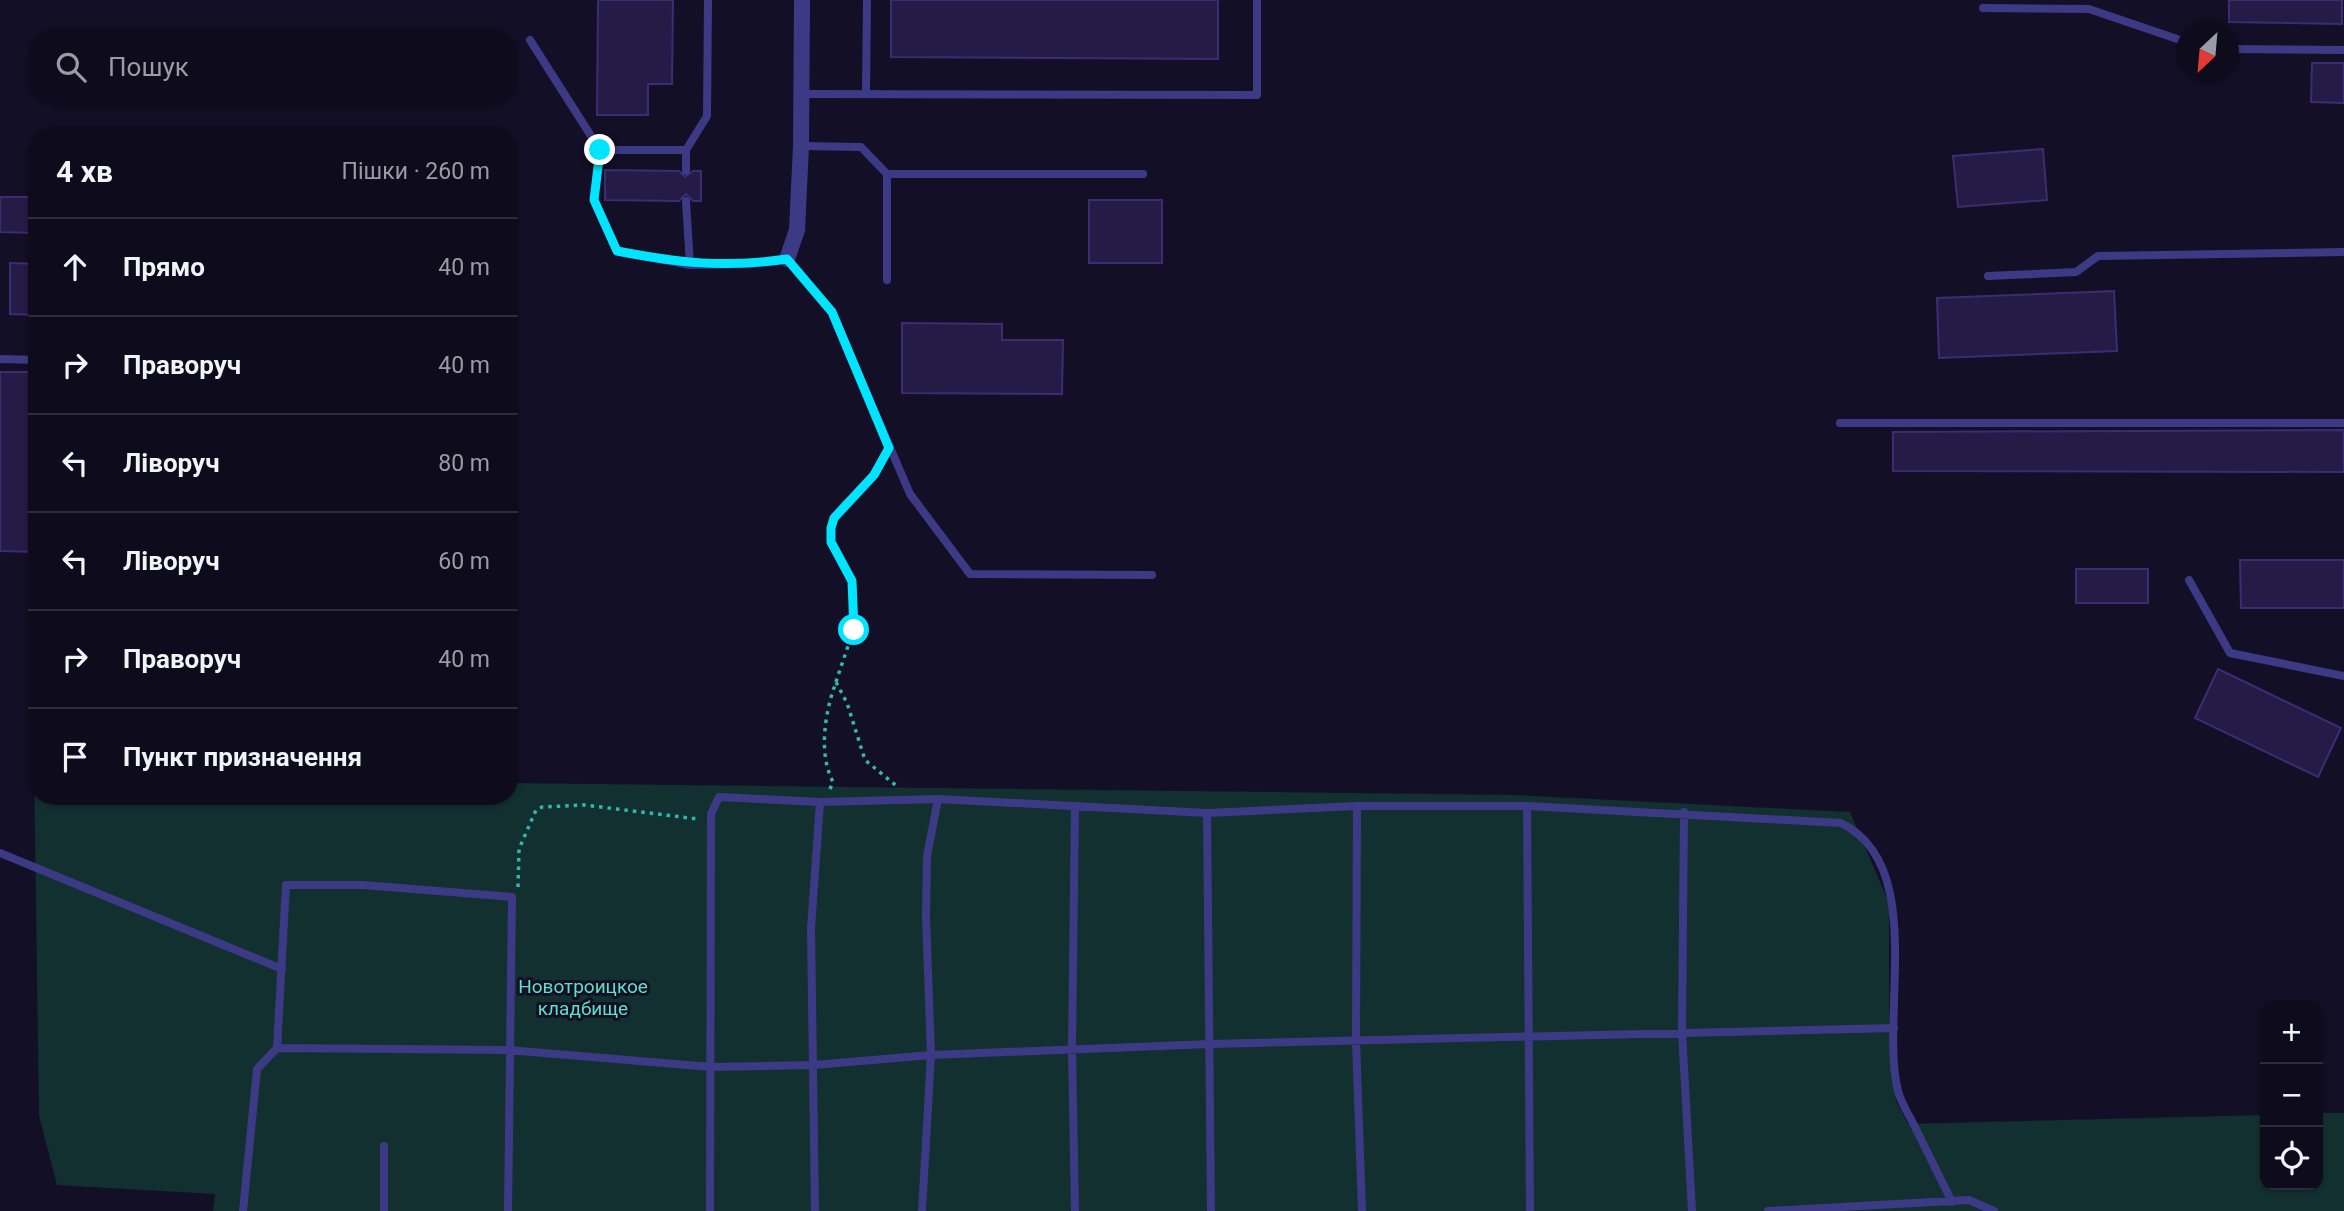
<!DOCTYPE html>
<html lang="uk">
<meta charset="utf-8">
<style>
:root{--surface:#0e0b1c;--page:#1c1929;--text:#f1f3f6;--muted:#9b9ba3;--line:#2e2b3b}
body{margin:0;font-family:Roboto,sans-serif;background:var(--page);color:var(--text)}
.controls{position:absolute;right:21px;bottom:21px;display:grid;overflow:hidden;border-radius:14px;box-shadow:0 2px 5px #0004}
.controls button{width:63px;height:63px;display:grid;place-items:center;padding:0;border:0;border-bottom:2px solid var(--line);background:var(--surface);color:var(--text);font:35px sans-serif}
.compass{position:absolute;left:2176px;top:21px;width:63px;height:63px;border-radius:50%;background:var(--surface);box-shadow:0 2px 5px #0004;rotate:206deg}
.stop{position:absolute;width:21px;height:21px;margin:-16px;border:5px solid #00e5ff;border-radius:50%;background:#fff}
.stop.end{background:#00e5ff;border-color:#fff;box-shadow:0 2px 7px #0008}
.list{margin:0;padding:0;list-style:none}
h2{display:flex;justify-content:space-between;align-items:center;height:91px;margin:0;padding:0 28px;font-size:30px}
h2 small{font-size:23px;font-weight:400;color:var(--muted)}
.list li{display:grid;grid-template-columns:46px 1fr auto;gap:21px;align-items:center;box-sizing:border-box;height:98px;padding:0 28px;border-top:2px solid var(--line)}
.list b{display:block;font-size:26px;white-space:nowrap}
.list em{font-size:23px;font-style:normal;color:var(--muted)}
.icon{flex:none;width:38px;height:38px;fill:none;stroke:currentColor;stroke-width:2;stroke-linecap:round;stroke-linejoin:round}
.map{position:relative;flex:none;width:2344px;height:1211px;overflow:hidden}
.search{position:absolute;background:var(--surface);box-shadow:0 2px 5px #0004;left:28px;top:28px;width:490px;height:77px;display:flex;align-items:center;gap:18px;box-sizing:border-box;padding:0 24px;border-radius:28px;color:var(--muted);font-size:26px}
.panel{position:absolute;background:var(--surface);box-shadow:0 2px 5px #0004;left:28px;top:126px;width:490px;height:679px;border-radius:28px}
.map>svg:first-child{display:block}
</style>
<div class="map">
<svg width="2344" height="1211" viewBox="0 0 2344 1211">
<rect width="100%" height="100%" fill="#130f26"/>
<path fill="#12302f" d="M34,764h3v32h472v-13l1007,12 334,17 39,91v128l7,70 12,23 357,-9v70h53v-72h26v98h-2131l2,-17 -158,-9 -18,-69z"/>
<path fill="#241b47" stroke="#3b2d73" stroke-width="2" d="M598,0h75l-1,84h-24v31h-51z
M891,0h327v59l-327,-2z
M2229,0h113v24l-113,-2z
M2312,63h32v40l-33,-1z
M2043,149l4,51 -89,7 -5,-51z
M605,170l74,1 6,6 8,-6h8v30h-8l-7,-7 -7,7 -74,-1z
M0,197h37v36l-37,-1z
M1089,200h73v63h-73z
M10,263l27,1v51l-27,-1z
M2114,291l3,60 -178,7 -2,-60z
M902,323l100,1v16h61l-1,54 -160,-1z
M0,372h37v180l-37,-1z
M2344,430v42l-451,-1v-39z
M2240,560h104v48h-103z
M2076,569h72v34h-72z
M2218,669l123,59 -23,49 -123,-59z"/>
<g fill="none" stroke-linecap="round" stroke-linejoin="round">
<path stroke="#2fb8b0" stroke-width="3.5" stroke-dasharray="3.5 5" stroke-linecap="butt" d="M836,682c10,-33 26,-63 16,-100 -5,-19 -24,-32 -21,-54 4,-22 41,-47 52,-69
M830,789l3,-7c-15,-29 -8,-70 3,-100l11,21 18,57 34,28
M518,887l1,-38 17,-39 6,-3 42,-2 114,14"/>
<path stroke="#3d3a85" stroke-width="8" d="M1983,8l106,1 97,33
M530,40l70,110 -6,50 23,51 73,14 -4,-64
M2228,49l116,1
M802,94l455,1v-95
M866,94l1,-94
M801,146l60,1 26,27v106
M600,150h86
M686,171v-21l21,-34 1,-116
M887,174h256
M690,265l62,-1 35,-5 45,53 78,182 60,80 182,1
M1988,276l88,-4 22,-16 246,-4
M0,359l37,1
M1840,423h504
M2189,580l41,73 114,23
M1075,806l-3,243 3,162
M1357,806l-1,235 6,170
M1527,806l3,405
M1684,812l-2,220 10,179
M1207,813l4,398
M0,853l282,116
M277,1048l231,2 203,17 103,-2 117,-10 279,-11 684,-16
M243,1211l14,-142 20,-21 9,-163h77l149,12 -4,314
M384,1211v-65
M710,1211l1,-397 8,-17 101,5 118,-3 269,14 150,-7h170l314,17c87,42 38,193 57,268 3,12 11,24 16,34 13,26 25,51 38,77
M815,1211l-4,-283 9,-126
M922,1211l9,-156 -5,-139 1,-60 11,-57
M1768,1211l201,-11 25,11"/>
<path stroke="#3d3a85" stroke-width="16" d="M787,259l10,-29 4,-84 1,-146"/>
</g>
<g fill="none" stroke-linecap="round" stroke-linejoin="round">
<path stroke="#00e5ff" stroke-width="9" d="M600,150l-6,50 23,51c62,12 107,17 170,8l45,53 57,136 -15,27 -40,43 -3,10v14l21,39 2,49"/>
</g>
<g text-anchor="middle" stroke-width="6" stroke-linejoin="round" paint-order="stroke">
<g font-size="19" fill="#5fe0c0" stroke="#130f26">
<text x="583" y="993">Новотроицкое<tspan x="583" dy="22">кладбище</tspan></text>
</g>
</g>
</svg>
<div class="controls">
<button>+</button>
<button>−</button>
<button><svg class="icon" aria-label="locate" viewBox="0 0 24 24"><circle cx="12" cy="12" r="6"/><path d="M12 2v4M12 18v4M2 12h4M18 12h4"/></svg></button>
</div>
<svg class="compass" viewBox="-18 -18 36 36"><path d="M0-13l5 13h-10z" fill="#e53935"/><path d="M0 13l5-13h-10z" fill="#9b9ba3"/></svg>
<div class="stop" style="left:854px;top:630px"></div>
<div class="stop end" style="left:600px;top:150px"></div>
<div class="search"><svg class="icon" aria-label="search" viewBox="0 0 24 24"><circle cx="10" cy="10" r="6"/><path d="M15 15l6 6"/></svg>Пошук</div>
<section class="panel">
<h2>4 хв<small>Пішки · 260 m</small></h2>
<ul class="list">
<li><svg class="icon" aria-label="ahead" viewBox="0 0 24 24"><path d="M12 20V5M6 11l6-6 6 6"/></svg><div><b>Прямо</b></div><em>40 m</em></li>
<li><svg class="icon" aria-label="right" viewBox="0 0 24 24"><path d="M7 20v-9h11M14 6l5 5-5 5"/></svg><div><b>Праворуч</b></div><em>40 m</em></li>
<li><svg class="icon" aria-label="left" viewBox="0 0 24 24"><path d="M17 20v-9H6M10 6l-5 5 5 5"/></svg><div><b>Ліворуч</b></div><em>80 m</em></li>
<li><svg class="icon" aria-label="left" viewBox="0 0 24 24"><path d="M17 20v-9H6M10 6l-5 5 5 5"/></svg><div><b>Ліворуч</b></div><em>60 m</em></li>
<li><svg class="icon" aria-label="right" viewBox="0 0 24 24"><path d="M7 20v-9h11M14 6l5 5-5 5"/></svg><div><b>Праворуч</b></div><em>40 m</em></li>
<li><svg class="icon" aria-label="arrive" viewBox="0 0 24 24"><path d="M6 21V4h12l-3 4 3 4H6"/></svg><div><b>Пункт призначення</b></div></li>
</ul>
</section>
</div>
